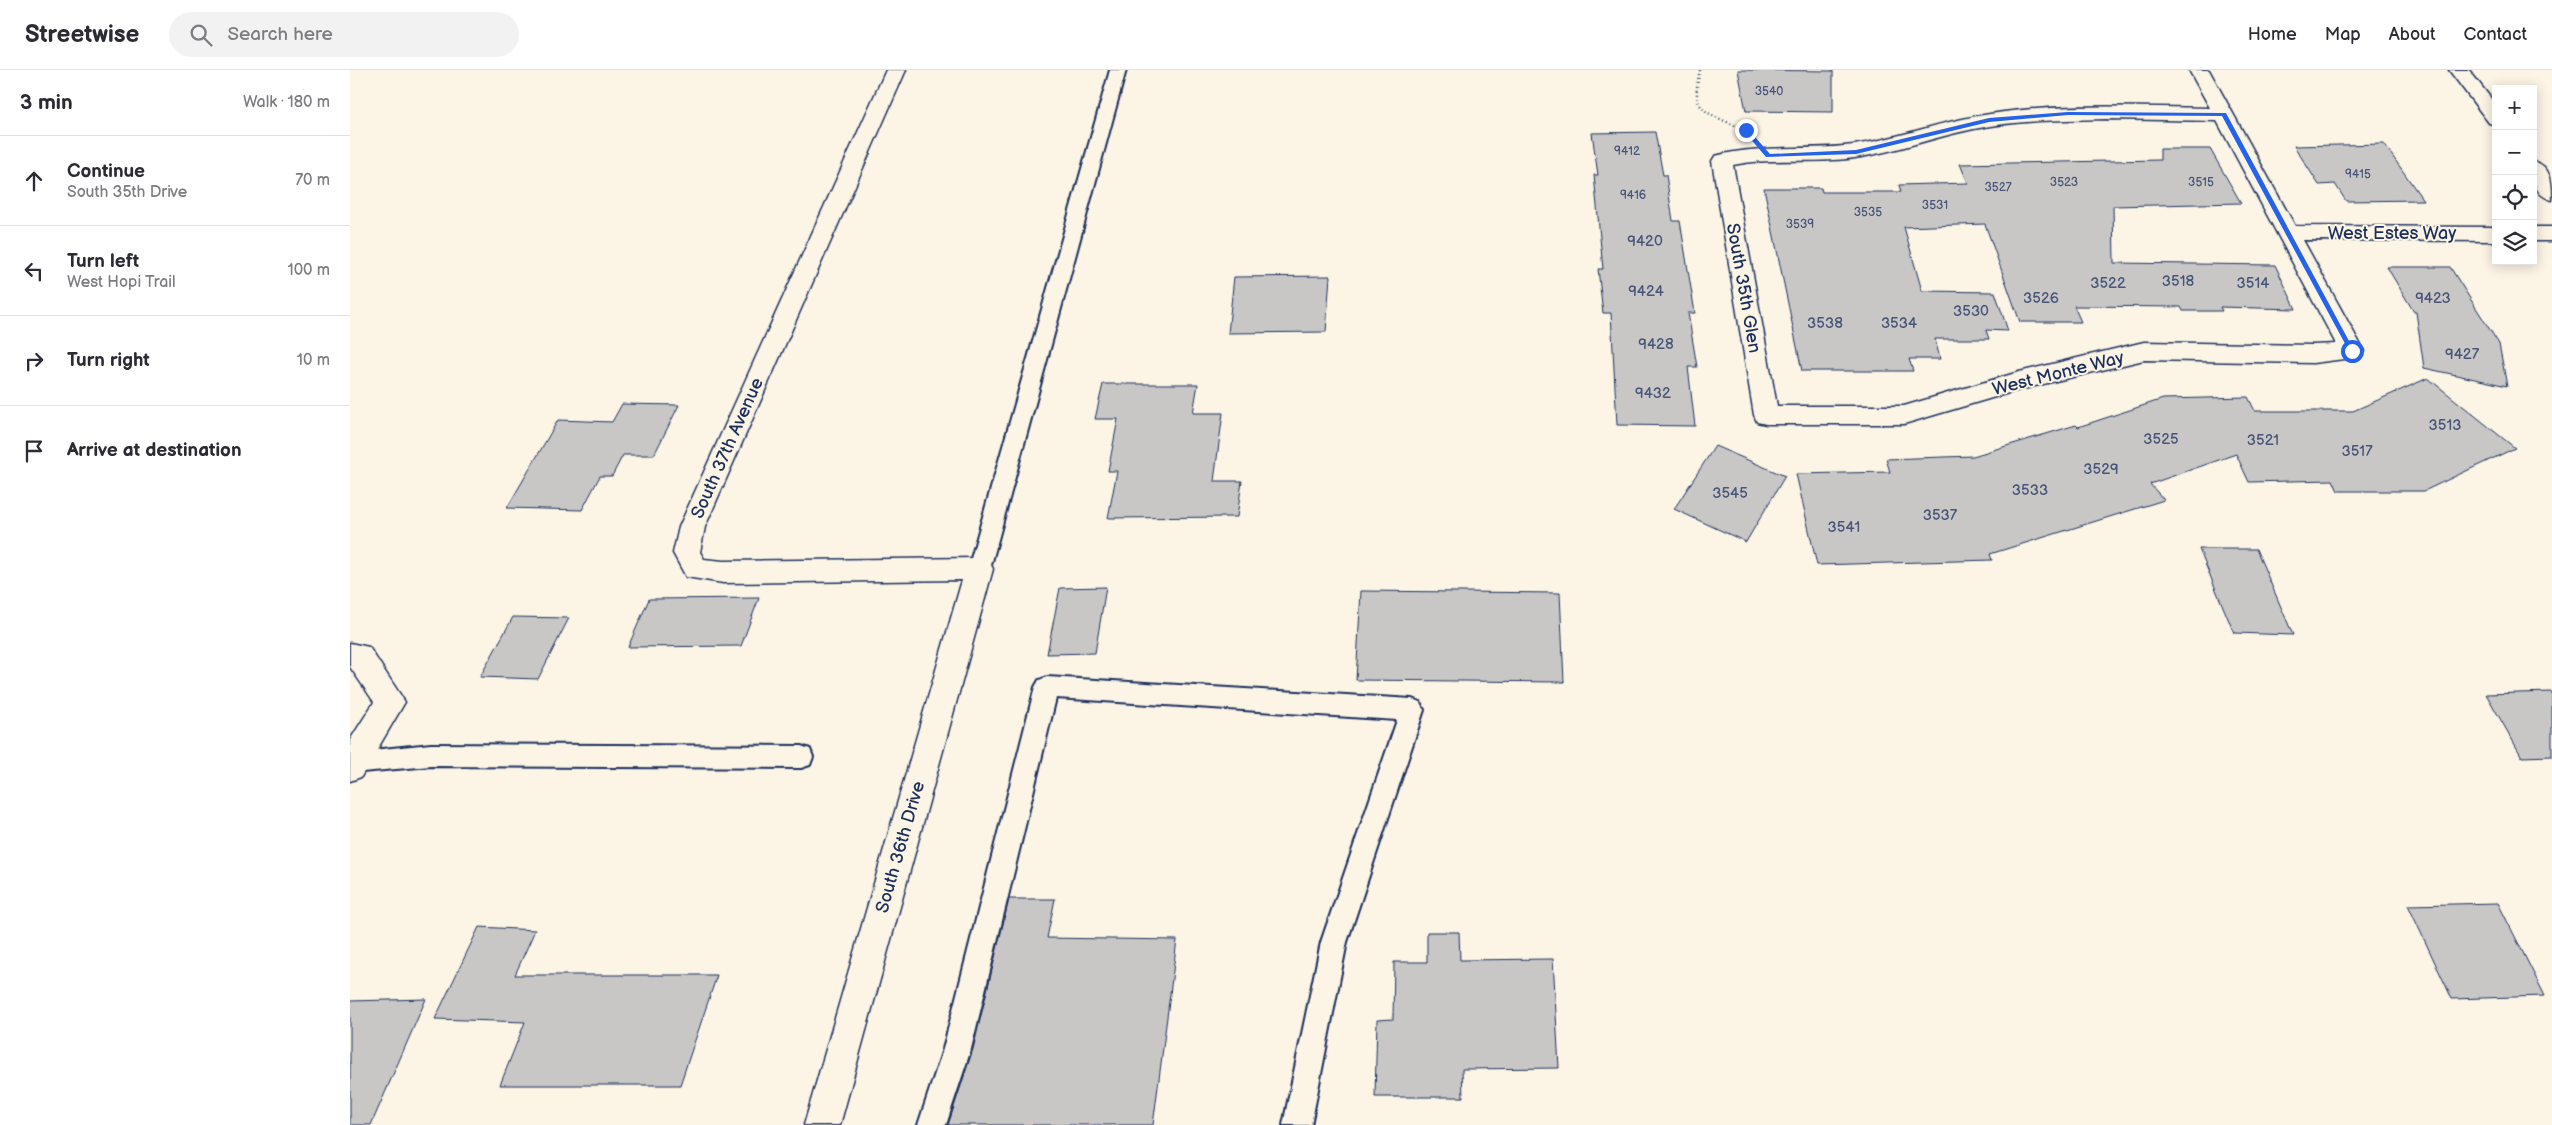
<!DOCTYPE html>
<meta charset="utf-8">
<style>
:root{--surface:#fff;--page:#f2f2f3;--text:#2b2b33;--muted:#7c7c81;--line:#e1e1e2}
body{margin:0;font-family:"Balsamiq Sans",sans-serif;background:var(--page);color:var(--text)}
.controls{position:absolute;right:15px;top:15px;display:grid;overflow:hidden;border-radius:0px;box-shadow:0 2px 12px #0003}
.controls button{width:45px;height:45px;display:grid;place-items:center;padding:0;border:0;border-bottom:1px solid var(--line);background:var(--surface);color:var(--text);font:25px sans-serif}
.stop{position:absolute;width:15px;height:15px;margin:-11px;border:4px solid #2563eb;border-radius:50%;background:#fff}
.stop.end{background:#2563eb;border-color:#fff;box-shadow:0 1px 5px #0008}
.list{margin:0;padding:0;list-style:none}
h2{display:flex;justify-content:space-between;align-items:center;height:65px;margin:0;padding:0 20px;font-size:21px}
h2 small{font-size:16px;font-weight:400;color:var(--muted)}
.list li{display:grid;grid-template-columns:32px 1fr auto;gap:15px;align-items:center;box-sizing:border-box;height:90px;padding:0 20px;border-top:1px solid var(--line)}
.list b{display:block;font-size:19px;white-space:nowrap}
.list p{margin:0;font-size:16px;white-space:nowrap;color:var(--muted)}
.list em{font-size:16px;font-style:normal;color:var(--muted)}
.icon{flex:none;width:28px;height:28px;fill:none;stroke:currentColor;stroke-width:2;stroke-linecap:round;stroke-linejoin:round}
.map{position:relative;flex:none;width:2202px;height:1055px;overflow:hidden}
header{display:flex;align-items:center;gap:30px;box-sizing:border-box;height:70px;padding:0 25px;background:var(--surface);border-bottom:1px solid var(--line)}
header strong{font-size:24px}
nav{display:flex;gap:28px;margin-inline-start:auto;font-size:18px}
.search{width:350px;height:45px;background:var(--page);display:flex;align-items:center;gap:12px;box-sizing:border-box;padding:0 18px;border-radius:28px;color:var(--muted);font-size:19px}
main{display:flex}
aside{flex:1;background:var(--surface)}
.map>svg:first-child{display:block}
</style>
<header>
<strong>Streetwise</strong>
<div class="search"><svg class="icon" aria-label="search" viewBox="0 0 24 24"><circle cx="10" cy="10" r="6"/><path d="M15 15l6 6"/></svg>Search here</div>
<nav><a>Home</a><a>Map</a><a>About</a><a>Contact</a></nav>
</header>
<main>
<aside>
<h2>3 min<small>Walk · 180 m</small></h2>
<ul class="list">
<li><svg class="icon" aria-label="ahead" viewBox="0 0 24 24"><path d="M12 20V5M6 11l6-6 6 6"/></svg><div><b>Continue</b><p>South 35th Drive</p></div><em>70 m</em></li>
<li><svg class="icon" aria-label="left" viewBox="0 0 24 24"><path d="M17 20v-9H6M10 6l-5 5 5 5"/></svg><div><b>Turn left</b><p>West Hopi Trail</p></div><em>100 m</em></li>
<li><svg class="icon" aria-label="right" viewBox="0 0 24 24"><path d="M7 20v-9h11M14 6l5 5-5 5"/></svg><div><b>Turn right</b></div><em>10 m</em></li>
<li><svg class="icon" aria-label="arrive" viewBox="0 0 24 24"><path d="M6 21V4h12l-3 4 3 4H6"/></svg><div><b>Arrive at destination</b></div></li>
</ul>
</aside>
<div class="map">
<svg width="2202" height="1055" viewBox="0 0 2202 1055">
<rect width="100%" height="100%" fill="#fcf5e5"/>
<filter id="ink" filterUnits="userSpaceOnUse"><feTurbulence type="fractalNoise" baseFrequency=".02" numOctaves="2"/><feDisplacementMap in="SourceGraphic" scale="10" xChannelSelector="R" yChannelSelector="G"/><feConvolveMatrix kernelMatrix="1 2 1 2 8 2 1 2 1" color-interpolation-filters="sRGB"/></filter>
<g filter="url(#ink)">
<path fill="#c8c7c6" stroke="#1b2f5e" d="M1388,0l95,1v41l-87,-1z
M1305,62l8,43h3l7,46h7l15,92h-7l9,54h-9l7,59 -78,-1 -6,-112h-8l-5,-44h5l-9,-94h4l-6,-42z
M2034,74l39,56 -77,1 -11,-17 -16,1 -25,-39z
M1810,79h50l31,54 -128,3 1,57 161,2 21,44 -76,-2 2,4h-39l-2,-4 -107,-1 7,16h-61l-35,-98 -81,3 18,64 73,1 13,39 -22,-1 3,9h-54l5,20h-31l4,12h-111l-38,-183h57l1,4h79l-2,-7 69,-2 -8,-19 200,-4z
M2037,197h63l49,77 8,42 -83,-18 -8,-56h-2z
M980,206l-4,56 -98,1 6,-56z
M2078,308l87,70 -91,43h-86l-5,-11 -84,2 -13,-28 -86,30 14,16 -174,54 2,6 -175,5 -21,-91 94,-2 -4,-13 87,-3 103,-31 2,2 85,-28 85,-2 7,14h98z
M753,314h95l-5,29h30l-9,68h28l-5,36 -129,1 9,-47h-9l10,-52h-23z
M272,334l57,1 -25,50h-31l-11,21h-12l-18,34 -75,-2 51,-88 54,2z
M1365,376l70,30 -39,66 -72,-33z
M1849,479h57l37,86 -59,-2z
M756,517l-11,66 -48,1 13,-66z
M1011,521l199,2 4,89 -208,-2z
M409,528l-18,48 -113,1 21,-48z
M163,547l56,1 -31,61 -58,-2z
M2202,622v64l-30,1 -36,-63z
M659,829h46l-8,39 130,2 -24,185h-205l25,-76z
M2148,833l47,93 -93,3 -44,-94z
M129,857l56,3 -20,45h202l-37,110h-180l25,-63 -90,-3z
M1077,862h32l1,28 93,-1 6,109 -97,1 1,28h-88l2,-77 16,-1 1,-57h33z
M76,929l-55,126h-21v-124z"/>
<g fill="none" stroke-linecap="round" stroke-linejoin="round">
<defs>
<path id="service" d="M760,0h16l-136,499 -3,6 -8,3 -8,-3 -3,-6z
M697,607l365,22 8,3 4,8 -77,232 -36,183h-28l38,-183 76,-222 -341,-22 -85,351 -25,76h-28l25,-76 92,-362 4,-7z
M81,674l370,2 9,3 3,8 -3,8 -9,3 -370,-2 -81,7v-20l3,-1z"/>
<path id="minor" d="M536,0h20l-201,457 -5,25 4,7 19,2 256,-3 10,3 4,8 -153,556h-36l158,-545 -239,3 -37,-6 -13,-24 6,-26z
M1839,0h20l86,156 201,1v14l-193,-1 61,111 -4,6 -47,6 -169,-3 -125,30 -115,34h-138l-9,-2 -3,-7 -42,-254 3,-5c45,-12 92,-5 139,-11 46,-7 90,-25 136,-31 73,-11 147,-7 220,-6zM1757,49l110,2 119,223 -23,1 -169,-3 -125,30 -115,34h-127l-44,-241c40,-8 82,-1 122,-7 40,-6 79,-21 119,-29 43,-9 88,-9 133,-10z
M2183,157h19v14h-19z
M0,573l19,4 36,55 -44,75 -11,4v-41l24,-38 -24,-35z"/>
<path id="tertiary" d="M2099,0h20l27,35v20l-7,-2z
M2183,91c19,5 19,23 19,39 -19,-5 -19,-22 -19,-39z"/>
</defs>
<use href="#service" stroke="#1b2f5e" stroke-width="4"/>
<use href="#minor" stroke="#1b2f5e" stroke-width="3"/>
<use href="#tertiary" stroke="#1b2f5e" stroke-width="3"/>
<path stroke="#1b2f5e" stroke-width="2.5" stroke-dasharray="1 3" stroke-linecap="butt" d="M1350,0c-10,42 4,41 38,57"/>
<use href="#service" fill="#fcf5e5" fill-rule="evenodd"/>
<use href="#minor" fill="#fcf5e5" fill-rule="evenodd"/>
<use href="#tertiary" fill="#fcf5e5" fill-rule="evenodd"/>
</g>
</g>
<path fill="#2563eb" d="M1718,42l158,1 129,239 -6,-1 -127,-235 -154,-1 -79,7 -133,32 -90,3 -23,-27 5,-1 22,25 86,-4 133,-32z"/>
<g text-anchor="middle" stroke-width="4" stroke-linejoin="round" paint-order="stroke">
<g font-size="12" fill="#465578">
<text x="1419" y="25">3540</text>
<text x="1277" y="85">9412</text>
<text x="2008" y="108">9415</text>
<text x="1714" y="116">3523</text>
<text x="1851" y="116">3515</text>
<text x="1648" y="121">3527</text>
<text x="1283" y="129">9416</text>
<text x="1585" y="139">3531</text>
<text x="1518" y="146">3535</text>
<text x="1450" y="158">3539</text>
</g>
<g font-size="15" fill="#465578">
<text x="1295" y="176">9420</text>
<text x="1828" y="216">3518</text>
<text x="1758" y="218">3522</text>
<text x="1903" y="218">3514</text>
<text x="1296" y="226">9424</text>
<text x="1691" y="233">3526</text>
<text x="2083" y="233">9423</text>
<text x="1621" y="246">3530</text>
<text x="1475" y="258">3538</text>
<text x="1549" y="258">3534</text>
<text x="1306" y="279">9428</text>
<text x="2112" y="289">9427</text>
<text x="1303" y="328">9432</text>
<text x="2095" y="360">3513</text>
<text x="1811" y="374">3525</text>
<text x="1913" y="375">3521</text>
<text x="2007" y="386">3517</text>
<text x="1751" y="404">3529</text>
<text x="1680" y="425">3533</text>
<text x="1380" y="428">3545</text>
<text x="1590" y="450">3537</text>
<text x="1494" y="462">3541</text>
</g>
<g font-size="18" fill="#1b2f5e" stroke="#fcf5e5">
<text x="2042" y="169">West Estes Way</text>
<text transform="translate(1394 218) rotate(80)" y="6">South 35th Glen</text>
<text transform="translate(1708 303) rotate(-14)" y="6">West Monte Way</text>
<text transform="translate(377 378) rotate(-66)" y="6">South 37th Avenue</text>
<text transform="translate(550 777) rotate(-74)" y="6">South 36th Drive</text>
</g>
</g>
</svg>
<div class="controls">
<button>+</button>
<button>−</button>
<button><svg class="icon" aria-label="locate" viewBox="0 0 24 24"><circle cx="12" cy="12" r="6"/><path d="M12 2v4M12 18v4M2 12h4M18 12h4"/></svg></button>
<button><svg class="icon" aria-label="layers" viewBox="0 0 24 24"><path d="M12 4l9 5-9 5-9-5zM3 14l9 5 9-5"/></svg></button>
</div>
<div class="stop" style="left:2002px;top:281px"></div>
<div class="stop end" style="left:1396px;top:60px"></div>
</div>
</main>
